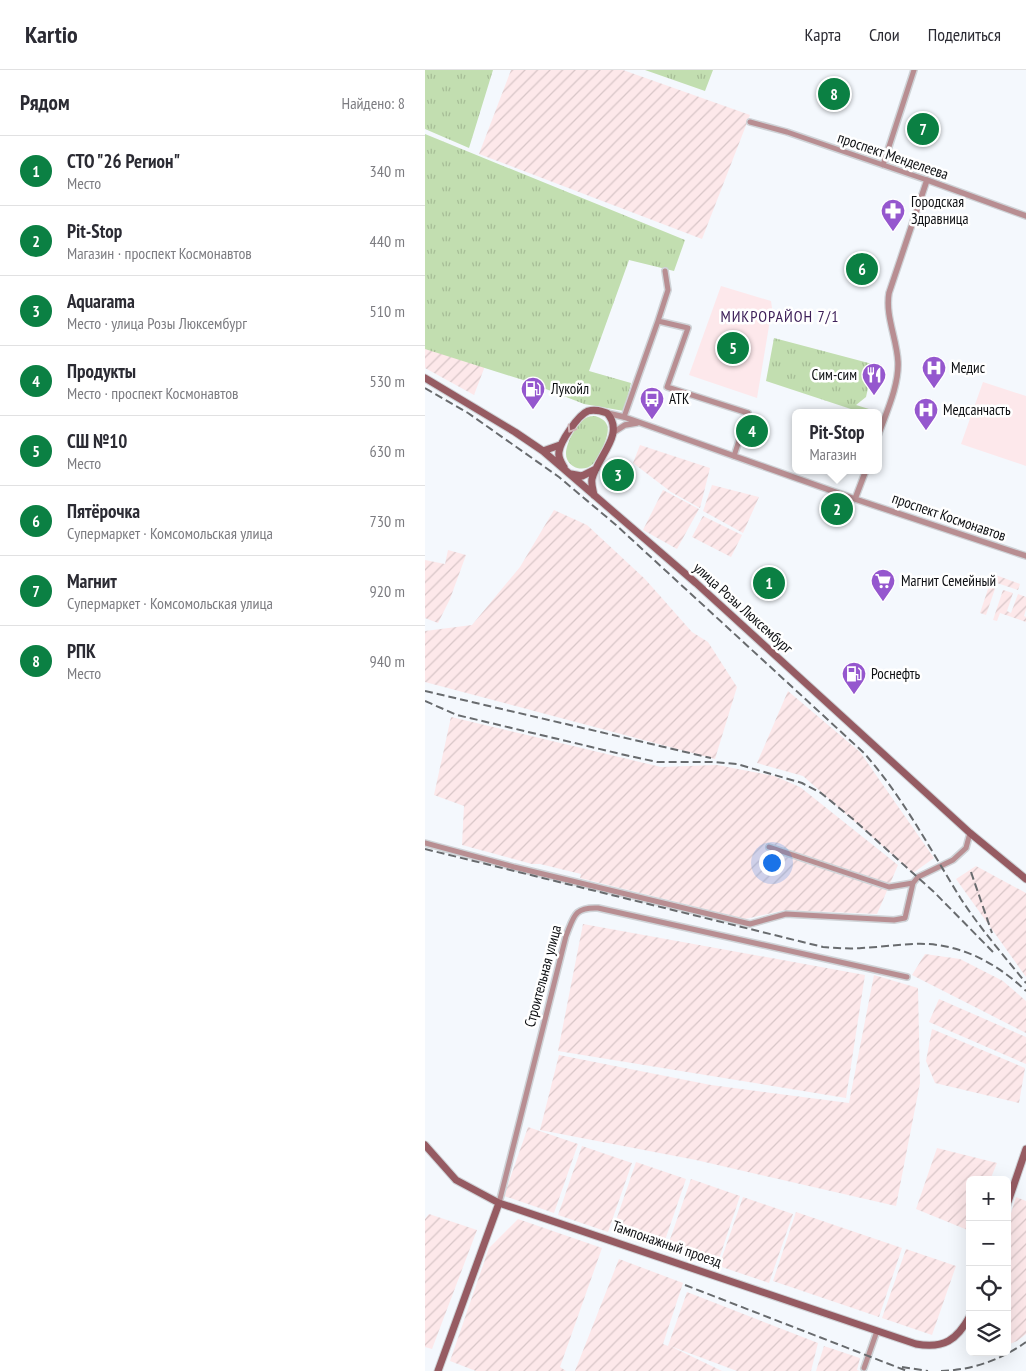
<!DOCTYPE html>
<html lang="ru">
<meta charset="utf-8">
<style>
:root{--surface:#fff;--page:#f7f7f7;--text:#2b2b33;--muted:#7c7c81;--line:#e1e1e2;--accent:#0b8043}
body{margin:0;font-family:"PT Sans Narrow",sans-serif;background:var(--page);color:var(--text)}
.controls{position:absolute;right:15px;bottom:15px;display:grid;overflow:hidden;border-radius:8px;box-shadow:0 5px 20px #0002}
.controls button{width:45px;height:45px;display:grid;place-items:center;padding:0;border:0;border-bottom:1px solid var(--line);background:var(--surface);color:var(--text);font:25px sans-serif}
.you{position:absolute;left:346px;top:792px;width:18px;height:18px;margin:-12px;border:4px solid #fff;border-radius:50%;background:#1a73e8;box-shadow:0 0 0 8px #1a73e833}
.badge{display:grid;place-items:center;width:32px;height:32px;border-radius:50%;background:var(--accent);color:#fff;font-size:16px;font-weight:700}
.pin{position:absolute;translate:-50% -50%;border:2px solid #fff;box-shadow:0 1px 5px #0006}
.popup{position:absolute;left:367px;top:339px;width:90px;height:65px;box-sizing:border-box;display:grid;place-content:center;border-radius:8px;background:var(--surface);filter:drop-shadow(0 1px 4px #0005);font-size:16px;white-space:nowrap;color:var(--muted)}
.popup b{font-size:19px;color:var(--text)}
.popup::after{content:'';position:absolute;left:50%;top:100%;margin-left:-10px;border:10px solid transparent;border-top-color:var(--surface)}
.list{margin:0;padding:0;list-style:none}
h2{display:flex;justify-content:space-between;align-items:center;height:65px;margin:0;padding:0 20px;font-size:21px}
h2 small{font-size:16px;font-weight:400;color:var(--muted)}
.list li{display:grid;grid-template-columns:32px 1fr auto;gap:15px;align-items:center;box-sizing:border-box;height:70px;padding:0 20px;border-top:1px solid var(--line)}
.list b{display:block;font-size:19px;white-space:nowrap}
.list p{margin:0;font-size:16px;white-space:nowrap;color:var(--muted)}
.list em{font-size:16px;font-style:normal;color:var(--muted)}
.icon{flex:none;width:28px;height:28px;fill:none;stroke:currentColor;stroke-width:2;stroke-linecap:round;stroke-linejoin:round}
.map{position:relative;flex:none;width:601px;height:1301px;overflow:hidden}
header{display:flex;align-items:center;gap:30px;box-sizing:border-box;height:70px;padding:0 25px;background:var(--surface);border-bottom:1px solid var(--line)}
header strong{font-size:24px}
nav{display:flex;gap:28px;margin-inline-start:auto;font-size:18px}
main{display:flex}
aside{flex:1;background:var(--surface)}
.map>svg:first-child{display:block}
</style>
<header>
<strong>Kartio</strong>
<nav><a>Карта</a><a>Слои</a><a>Поделиться</a></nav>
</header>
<main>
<aside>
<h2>Рядом<small>Найдено: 8</small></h2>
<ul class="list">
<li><span class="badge">1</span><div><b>СТО &quot;26 Регион&quot;</b><p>Место</p></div><em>340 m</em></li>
<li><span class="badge">2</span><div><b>Pit-Stop</b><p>Магазин · проспект Космонавтов</p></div><em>440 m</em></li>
<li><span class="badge">3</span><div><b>Aquarama</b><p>Место · улица Розы Люксембург</p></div><em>510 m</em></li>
<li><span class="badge">4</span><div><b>Продукты</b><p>Место · проспект Космонавтов</p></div><em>530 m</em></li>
<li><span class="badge">5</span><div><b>СШ №10</b><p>Место</p></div><em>630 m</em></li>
<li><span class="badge">6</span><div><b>Пятёрочка</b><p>Супермаркет · Комсомольская улица</p></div><em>730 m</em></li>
<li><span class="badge">7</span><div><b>Магнит</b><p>Супермаркет · Комсомольская улица</p></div><em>920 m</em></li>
<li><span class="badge">8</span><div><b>РПК</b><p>Место</p></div><em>940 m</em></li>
</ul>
</aside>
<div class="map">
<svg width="601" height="1301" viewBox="0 0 601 1301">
<defs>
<pattern id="industrial-furrows" width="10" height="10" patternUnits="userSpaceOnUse" patternTransform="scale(1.25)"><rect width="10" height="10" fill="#fde8ea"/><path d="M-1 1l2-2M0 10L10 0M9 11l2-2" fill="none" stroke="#d8c6c8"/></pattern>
<pattern id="grass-tufts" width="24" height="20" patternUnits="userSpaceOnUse" patternTransform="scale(1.25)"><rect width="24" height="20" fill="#c2deb0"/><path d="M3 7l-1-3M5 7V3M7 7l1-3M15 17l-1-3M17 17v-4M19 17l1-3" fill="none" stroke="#a6bd96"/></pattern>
</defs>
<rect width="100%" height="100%" fill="#f4f8fd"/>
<path fill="url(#industrial-furrows)" d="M86,0h112l127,45 -48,124 -223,-85z
M0,267l60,29 -11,29 -49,-27z
M215,375l70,23 -10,40 -29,-16 -38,-29z
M287,415l47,12 -16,36 -40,-22z
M238,420l36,19 -22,40 -34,-19z
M129,440l33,15 58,54 47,53 16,10 29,45 -22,72 -290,-77v-51l47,-6 48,-58z
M278,446l39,19 -11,22 -39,-20z
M23,480l18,5 -16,44 -12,24 -13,-5v-58l20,4z
M568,504l27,10 -2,6 -21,-7 -11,32 -6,-2z
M578,520l10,3 -6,18 4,2 7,-19 8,3v12l-2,7 2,1v5l-26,-9 -3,8 -4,-1z
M363,621l72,61 74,106 -21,15 -110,-97 -46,-13z
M26,647l210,50 56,-2 57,11 26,11 98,78 -21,49 -92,-4 -40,9 -165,-41 1,-4 -41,-10h-8l-70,-19 2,-39 -30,-11z
M551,796l50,27v84l-70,-98z
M158,854l282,51 -19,123 -288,-47z
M500,884l35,5 43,22 23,20v32l-114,-58z
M449,905l44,13 2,95 -24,123 -200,-46 -156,-30 19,-75 152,30 138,18z
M514,929l87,38v27l-97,-42z
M507,959l93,39 -6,35 -84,-20 -9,-22z
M103,1057l50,17 -24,69 -50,-17z
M157,1076l50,17 -24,69 -50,-17z
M512,1078l60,15 -7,17h-20v51l-54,-22z
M211,1092l50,17 -24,70 -50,-17z
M266,1109l49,17 -23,69 -50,-17z
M318,1127l50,17 -24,69 -50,-17z
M591,1127l10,4v133l-9,7 -10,4v-119z
M371,1142l106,36 -23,69 -106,-36z
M4,1144l48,16 -45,119 -7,-2v-128z
M93,1149l84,29 -42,119 6,4h-90l-26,-10 39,-113z
M481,1179l50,17 -24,69 -50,-17z
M194,1189l64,24 -20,61 5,2 19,-54 131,51 -7,28h-74l-67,-25 52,25h-147z
M399,1276l36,12 -3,12 3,1h-44z"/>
<path fill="#fde8eb" d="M296,216l50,15 1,7 -15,90 -68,-23z
M558,312l43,14v70l-65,-22z"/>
<path fill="url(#grass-tufts)" d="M0,0h68l-24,78 -44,-19z
M220,0h68l-8,21z
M0,64l260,106 -11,31 -45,-11 -40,111 42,12 -7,28 -40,-7 -61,-24 -98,-31z
M349,268l106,28 1,8 -3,12 -9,-2 -3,13 -10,8 13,4 -1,4h-5l-97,-32z
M170,346c6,2 10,4 12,9 4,9 -8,32 -14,39 -8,8 -22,5 -26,-5 -5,-10 10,-38 21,-42 1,-1 7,-1 7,-1z"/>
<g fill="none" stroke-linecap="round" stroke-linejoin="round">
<defs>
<path id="minor" d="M325,52l37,10 140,48
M458,95l31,-95
M233,251l10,-31 -3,-19
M199,347l34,-96 30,7 -21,59 81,26 -14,43
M0,773l89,24 236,57 36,-10 108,6 11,-2 8,-35 5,-6 35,-17 13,-12 4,-15
M344,777l120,40 24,-4
M74,1133l67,-267c8,-20 8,-29 32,-28l309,69
M439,1298l13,-37"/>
<path id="tertiary" d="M182,343l17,4 231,82 171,57
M189,362l11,-7 12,-2
M453,366c8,-23 21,-50 20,-74 -1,-23 -13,-46 -9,-69l38,-113 99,36
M430,429l11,-29"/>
<path id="secondary" d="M0,308l90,54 28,19 153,132 274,250 56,46
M118,381l17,-6
M139,397c-3,-5 -6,-9 -5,-15 1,-10 19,-37 29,-41 7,-2 13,0 19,2 19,21 -10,44 -15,66 -1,5 1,11 2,16
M146,404l11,2 14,-7
M0,1075l31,35 43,23 417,141c28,5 41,-4 54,-28
M582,1135l19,-56
M13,1301l61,-168"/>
</defs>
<use href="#minor" stroke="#cfd3d7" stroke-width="8"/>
<use href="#tertiary" stroke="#cfd3d7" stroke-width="8"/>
<use href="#secondary" stroke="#cfd3d7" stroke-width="9"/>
<use href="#minor" stroke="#b88e92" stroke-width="5"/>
<use href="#tertiary" stroke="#b88e92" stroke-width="5.5"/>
<use href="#secondary" stroke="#965b62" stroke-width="7"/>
<path stroke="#686b6e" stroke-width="2" stroke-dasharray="8 4" stroke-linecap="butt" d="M0,318l43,25 91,64 57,48 248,228c39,44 66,96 97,146 19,29 43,57 65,84
M0,621l286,67
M0,631l32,14 168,40 32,7h55l25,2 65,19 19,10 33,27 80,72 61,62
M0,779l398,98c13,1 26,2 39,1 22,-1 44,-5 65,-4 38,2 72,21 99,47
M546,802l21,61
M260,1215l222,86
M477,1297l26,4
M516,1301c31,-1 60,-11 85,-29"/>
</g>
<defs><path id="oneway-chevron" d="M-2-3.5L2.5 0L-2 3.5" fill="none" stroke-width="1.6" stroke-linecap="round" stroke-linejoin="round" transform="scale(1.25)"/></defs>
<use stroke="#d0b5b8" href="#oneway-chevron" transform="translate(146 359) rotate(123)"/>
<defs>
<symbol id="pharmacy-pin" viewBox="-11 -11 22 30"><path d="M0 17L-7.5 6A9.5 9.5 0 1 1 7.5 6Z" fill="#9557ce" stroke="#fff"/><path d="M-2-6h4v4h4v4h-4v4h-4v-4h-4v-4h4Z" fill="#fff"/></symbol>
<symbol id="hospital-pin" viewBox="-11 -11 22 30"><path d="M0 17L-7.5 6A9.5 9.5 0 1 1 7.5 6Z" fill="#9557ce" stroke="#fff"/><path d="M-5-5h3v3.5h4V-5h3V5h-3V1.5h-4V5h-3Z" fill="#fff"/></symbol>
<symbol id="restaurant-pin" viewBox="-11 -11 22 30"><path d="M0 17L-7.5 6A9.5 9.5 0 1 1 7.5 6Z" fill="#9557ce" stroke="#fff"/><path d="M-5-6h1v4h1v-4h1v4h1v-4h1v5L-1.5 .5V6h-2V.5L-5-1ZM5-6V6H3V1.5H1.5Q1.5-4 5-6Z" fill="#fff"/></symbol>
<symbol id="fuel-pin" viewBox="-11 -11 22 30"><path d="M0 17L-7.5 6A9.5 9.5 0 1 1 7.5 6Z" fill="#9557ce" stroke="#fff"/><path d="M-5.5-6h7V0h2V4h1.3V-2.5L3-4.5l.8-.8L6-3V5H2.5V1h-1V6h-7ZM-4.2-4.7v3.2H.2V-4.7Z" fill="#fff"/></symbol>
<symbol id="bus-pin" viewBox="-11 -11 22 30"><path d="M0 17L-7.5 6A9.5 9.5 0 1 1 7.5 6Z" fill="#9557ce" stroke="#fff"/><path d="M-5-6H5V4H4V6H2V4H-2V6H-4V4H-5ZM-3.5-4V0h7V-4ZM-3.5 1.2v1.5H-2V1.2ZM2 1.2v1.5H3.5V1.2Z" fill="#fff"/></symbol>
<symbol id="supermarket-pin" viewBox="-11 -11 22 30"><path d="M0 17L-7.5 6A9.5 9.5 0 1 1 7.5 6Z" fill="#9557ce" stroke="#fff"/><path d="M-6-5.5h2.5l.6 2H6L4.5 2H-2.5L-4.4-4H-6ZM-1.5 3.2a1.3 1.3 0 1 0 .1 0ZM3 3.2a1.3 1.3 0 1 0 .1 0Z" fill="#fff"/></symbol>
</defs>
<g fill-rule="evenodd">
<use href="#pharmacy-pin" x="454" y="127" width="28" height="38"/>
<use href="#hospital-pin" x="495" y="284" width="28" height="38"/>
<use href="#restaurant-pin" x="435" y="291" width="28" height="38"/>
<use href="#fuel-pin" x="94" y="305" width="28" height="38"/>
<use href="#bus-pin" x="213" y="315" width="28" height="38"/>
<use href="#hospital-pin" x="487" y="326" width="28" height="38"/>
<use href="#supermarket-pin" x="444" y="497" width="28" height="38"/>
<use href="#fuel-pin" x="415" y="590" width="28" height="38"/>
</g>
<g text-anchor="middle" stroke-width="5" stroke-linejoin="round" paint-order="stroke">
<g font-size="15" fill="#0d0f12" stroke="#fff">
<text transform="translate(468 86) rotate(19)" y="5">проспект Менделеева</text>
<text transform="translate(524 447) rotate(19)" y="5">проспект Космонавтов</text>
<text transform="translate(318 538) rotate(42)" y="5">улица Розы Люксембург</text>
<text transform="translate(118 906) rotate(-75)" y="5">Строительная улица</text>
<text transform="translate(242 1174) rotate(19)" y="5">Тампонажный проезд</text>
</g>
<g font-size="15" fill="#0d0f12" stroke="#fff" text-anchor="start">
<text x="486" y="137">Городская<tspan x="486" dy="17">Здравница</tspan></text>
<text x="526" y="303">Медис</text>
<text x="432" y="310" text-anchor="end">Сим-сим</text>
<text x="126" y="324">Лукойл</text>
<text x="244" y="334">АТК</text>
<text x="518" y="345">Медсанчасть</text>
<text x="476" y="516">Магнит Семейный</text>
<text x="446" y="609">Роснефть</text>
</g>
<g font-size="16" letter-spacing="1" fill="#3e2059" stroke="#fff">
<text x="355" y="252">МИКРОРАЙОН 7/1</text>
</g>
</g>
</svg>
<div class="controls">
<button>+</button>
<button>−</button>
<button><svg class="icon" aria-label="locate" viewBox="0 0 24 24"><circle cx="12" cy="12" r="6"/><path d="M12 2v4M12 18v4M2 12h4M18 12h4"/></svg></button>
<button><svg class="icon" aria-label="layers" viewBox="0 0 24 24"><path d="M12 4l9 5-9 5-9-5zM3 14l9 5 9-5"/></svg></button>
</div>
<div class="you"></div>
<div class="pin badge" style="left:344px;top:513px">1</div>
<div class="pin badge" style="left:412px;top:439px">2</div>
<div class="popup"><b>Pit-Stop</b>Магазин</div>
<div class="pin badge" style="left:193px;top:405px">3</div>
<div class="pin badge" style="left:327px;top:361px">4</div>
<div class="pin badge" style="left:308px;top:278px">5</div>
<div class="pin badge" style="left:437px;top:199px">6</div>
<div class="pin badge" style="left:498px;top:59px">7</div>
<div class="pin badge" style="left:409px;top:24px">8</div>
</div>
</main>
